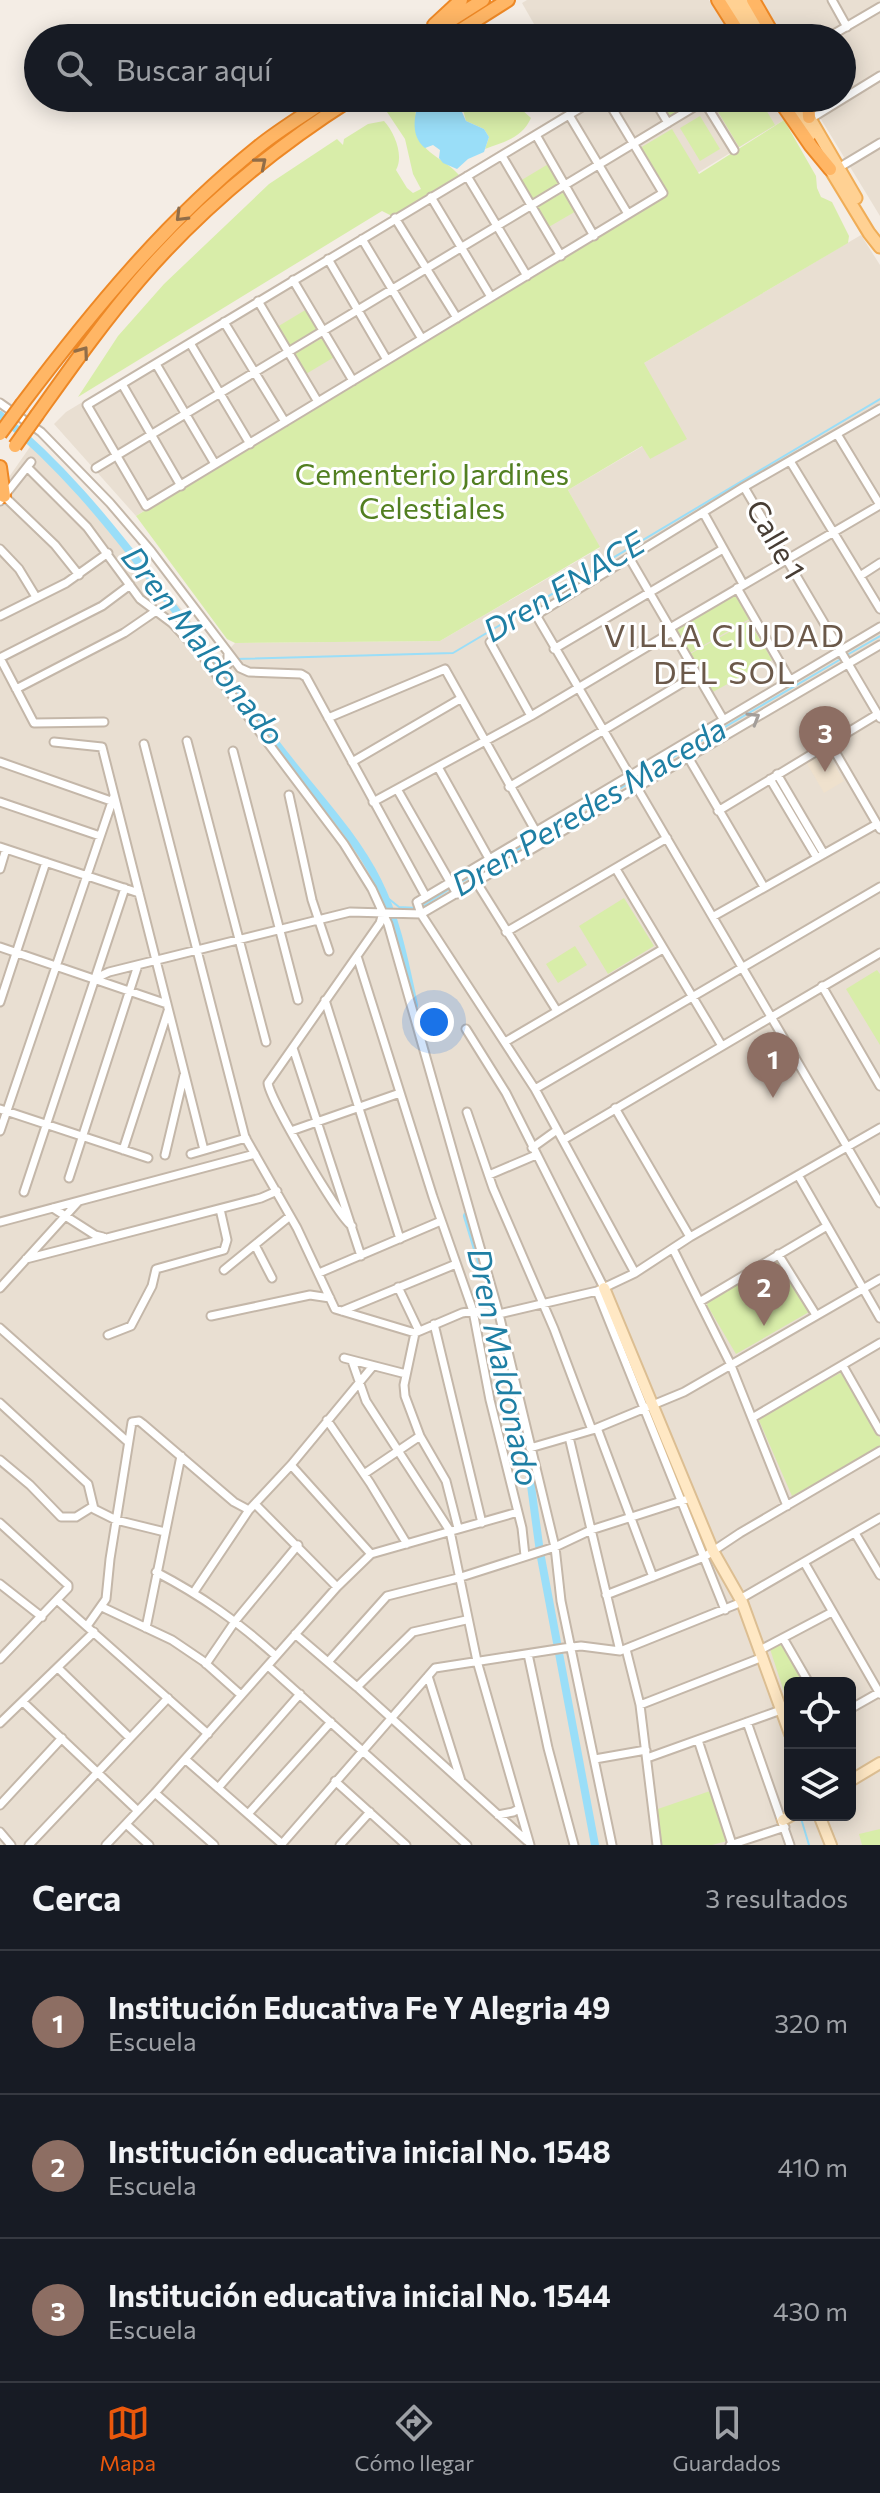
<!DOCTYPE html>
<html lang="es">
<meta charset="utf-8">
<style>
:root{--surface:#171b24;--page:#242831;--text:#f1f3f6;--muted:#9ea1a6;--line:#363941;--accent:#ea580c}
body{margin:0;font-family:Commissioner,sans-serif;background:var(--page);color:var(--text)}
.controls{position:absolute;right:24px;bottom:24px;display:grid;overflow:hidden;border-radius:12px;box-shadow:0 4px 20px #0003}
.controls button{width:72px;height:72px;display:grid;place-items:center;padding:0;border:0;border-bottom:2px solid var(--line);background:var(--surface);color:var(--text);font:40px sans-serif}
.you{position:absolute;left:434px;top:1022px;width:28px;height:28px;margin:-20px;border:6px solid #fff;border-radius:50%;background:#1a73e8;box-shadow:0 0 0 12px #1a73e833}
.badge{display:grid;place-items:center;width:52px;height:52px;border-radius:50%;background:var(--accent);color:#fff;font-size:26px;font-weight:700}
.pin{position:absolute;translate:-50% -66px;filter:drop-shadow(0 2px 4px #0008)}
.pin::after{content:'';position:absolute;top:42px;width:28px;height:24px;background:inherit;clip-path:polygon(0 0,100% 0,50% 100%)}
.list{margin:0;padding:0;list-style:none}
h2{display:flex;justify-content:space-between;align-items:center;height:104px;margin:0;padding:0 32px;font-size:34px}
h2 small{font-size:26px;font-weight:400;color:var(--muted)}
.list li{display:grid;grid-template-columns:52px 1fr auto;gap:24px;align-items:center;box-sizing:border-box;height:144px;padding:0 32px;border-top:2px solid var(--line)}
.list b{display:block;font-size:30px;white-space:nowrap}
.list p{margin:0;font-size:26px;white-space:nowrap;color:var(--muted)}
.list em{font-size:26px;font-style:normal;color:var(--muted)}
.icon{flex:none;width:44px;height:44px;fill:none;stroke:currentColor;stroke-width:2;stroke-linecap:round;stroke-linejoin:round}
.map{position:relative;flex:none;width:880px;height:1845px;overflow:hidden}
.search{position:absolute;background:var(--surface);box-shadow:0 4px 20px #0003;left:24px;right:24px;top:24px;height:88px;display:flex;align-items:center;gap:20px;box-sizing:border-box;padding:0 28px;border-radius:44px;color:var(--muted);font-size:30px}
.sheet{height:536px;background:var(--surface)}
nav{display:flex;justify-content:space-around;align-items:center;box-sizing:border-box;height:112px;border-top:2px solid var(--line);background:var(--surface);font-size:22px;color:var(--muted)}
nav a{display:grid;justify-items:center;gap:4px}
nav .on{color:var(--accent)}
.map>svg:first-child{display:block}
.residential{fill:#e9dfd2;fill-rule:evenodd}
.education{fill:#efe1cd}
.green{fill:#d8eda9}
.water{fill:#9adef8}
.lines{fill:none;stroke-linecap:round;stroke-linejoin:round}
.stream{stroke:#9adef8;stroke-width:2}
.canal{stroke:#9adef8;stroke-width:8}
.street-casing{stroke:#c4b7a9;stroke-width:11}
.secondary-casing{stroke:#dcbe92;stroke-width:14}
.primary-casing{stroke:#f0ad57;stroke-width:15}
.highway-casing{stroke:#ed8826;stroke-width:16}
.street{stroke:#fff;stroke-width:7}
.secondary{stroke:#ffe8c4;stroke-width:10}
.primary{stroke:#ffd193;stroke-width:11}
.highway{stroke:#ffb665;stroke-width:12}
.highway-bridge-casing{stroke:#ed8826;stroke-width:16;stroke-linecap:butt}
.highway-bridge{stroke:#ffb665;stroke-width:12}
.oneway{stroke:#916d48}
.oneway2{stroke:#a39e9a}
.labels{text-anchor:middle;stroke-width:6;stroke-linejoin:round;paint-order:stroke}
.park-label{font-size:30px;fill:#527f21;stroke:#fff}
.street-label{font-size:30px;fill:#473d34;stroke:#fff}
.water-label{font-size:32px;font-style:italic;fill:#1f7fa4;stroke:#fff}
.neighbourhood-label{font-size:32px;letter-spacing:2px;fill:#6b594a;stroke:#fff}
</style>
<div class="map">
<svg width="880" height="1845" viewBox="0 0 880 1845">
<rect width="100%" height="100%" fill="#f4ede5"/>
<path class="residential" d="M527,0H709L733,38H542L522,3Z
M749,0H880V216L808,98H842V38H771Z
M576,98H770L784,120L136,516L54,424L66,412L578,103Z
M861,235L880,265V1845H0V490L32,444L180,607L220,659L235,643L440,641L600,548L568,490L643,446L650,459L644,363ZM790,1683H850V1815H790Z"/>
<path class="education" d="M826,751L844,781L824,793L806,762Z"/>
<path class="green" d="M460,98H518L521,109L531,118C522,138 504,142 485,149L489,137L484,129L466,121Z
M657,98H697L699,100L668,119Z
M737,98H743L745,101L759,98L775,125L739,147L717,110Z
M398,102L417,106C414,114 417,116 417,124C415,152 444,157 459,175L392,216L382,211L78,397L118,336L164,284L269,184L337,139L343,145L344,139L368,124L384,121C395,133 404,156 396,170L407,188L413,193L421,189L413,174L405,139L385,109Z
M700,116L720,149L700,161L680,128Z
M784,120L816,176L817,188L821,197L832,202L849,236L848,243L644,363L687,439L650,459L642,446L568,490L600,547L440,641L235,643L227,639L136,516L667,194L640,148L672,129L699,174Z
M550,163L561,182L531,200L520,181Z
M566,191L578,210L547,228L536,208Z
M307,309L319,329L289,347L277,327Z
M324,337L336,356L306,374L294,354Z
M733,594L737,595L751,618L690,653L675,628Z
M749,621L772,660L711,693L690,654Z
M624,898L654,946L608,974L579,926Z
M575,946L587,965L558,983L546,964Z
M877,970L880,974V1045L846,989Z
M776,1261H779L809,1312L736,1354L707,1305L708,1301Z
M842,1372L880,1438V1448L792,1496L758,1418Z
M781,1643L805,1683H790V1710L770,1649Z
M710,1791L727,1841L712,1845H661L655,1810Z
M880,1829V1845H862L859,1834Z"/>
<path class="water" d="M420,98H460L464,104L462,112L466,121L484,129L489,137L484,152L468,159L457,169L443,163L439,158L440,150L433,145L425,148C409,135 415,113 420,98Z"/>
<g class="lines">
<path class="stream" d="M847,655L880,636
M235,659L453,653L880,399
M213,660L225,659
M636,779L841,659
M495,863L631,782
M457,884L490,866
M384,895L399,907L417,908
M423,906L451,888
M800,1815L809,1845"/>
<path class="canal" d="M0,415C61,465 105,519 152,580C195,635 236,690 277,745C311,790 353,832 378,882C397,920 405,964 414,1005
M467,1216L484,1272
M512,1381L527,1456L540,1552L595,1845"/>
<defs>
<path id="street" d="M832,0L847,27
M827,38L880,7
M597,98L87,405L146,506L663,193L606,98
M653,98L668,123
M702,98L734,150
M708,107L723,98
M569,115L628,214
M810,119L880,76
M536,135L594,236
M502,156L561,256
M840,167L880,143
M467,176L527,276
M431,197L491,297
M395,218L457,318
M362,239L422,339
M328,259L387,360
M293,280L353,381
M258,301L318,402
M224,322L285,422
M190,343L250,444
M156,364L215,464
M122,384L181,486
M0,403L41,432L110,503L151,551L240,668L249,672L301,674L306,677L425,895
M880,409L744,487L536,615L880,1203
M837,434L880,505
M790,461L880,609
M27,467L87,527L140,599L172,623L201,654L344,844L372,889L388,924L499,1314L555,1547L561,1601L612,1845
M96,468L704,101
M744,487L880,718
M4,496L55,545L79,575
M0,501L31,462
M703,512L743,584
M0,549L19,569L36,597
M630,559L723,719
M860,576L880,563
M737,588L790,680
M0,616L66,583L108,553
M670,628L880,505
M490,642L531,716
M554,649L723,549
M0,658L102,606L130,585
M0,658L34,723L104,722
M217,676L228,664V653
M16,689L124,633L156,611
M328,718L445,669L535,830
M187,741L266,1042
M54,742L102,747L204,1150
M830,743L880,829
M144,744L245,1137L297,1228L335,1309L415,1333L462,1313L473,1311L499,1314L597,1291L635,1273L690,1237L880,1128
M233,751L298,1000
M688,757L764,887
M0,762L111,801
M352,762L460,699
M438,767L496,871
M777,774L824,854
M770,779L817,858
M509,787L697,674
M397,789L457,894
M289,795L312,900L329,951
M0,802L100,836
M373,802L531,716L672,632
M718,811L878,714
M0,847L139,893
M0,869L6,849
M616,869L722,1046
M477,883L557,1011
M421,914L880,645
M714,916L877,824
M506,932L667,838
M0,947L167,1004
M357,956L433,1197L473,1311L490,1400L522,1528L525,1556
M96,978L109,972L350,912L421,914
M822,986L880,1086
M325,1000L400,1239
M0,1002L46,862
M466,1029L506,1093L604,1288
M505,1042L663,949
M293,1048L361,1256
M535,1089L880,887
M615,1108L690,1237
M0,1109L148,1158
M467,1112L493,1188L554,1329L592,1430
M0,1131L114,796
M291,1131L400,1093
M563,1140L880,953
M532,1148L557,1130
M123,1150L168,1011
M191,1154L246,1138
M165,1155L184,1075
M489,1175L536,1155
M798,1175L880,1318
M69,1178L138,965
M24,1192L125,888
M53,1208L95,1235L103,1237
M0,1222L255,1154
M352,1226C339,1218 270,1100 268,1083L380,923L383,913
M255,1245L272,1278
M673,1249L730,1363L787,1506
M778,1254L816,1315
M26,1259L261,1198L277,1191
M224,1270L290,1216
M319,1273L441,1221
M635,1273L535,1089L421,914L417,902L880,627
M398,1287L419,1331
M0,1288L78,1202
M597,1291L725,1610
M701,1301L827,1226
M342,1311L456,1264
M211,1316L310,1295L330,1298
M434,1324L482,1523
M0,1328L128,1442
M415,1333L404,1385L405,1396L420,1436L446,1481L458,1528
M108,1335L131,1326L152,1286L156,1269L224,1250L227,1240L220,1209
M344,1358L406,1374
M352,1361L366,1401L450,1531L477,1661L530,1845
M843,1366L880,1431
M0,1403L88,1484L94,1509L116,1520L165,1532
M752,1418L880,1343
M327,1420L370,1483L407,1544
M597,1428L653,1577
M569,1437L620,1651
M530,1448L592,1430L684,1392L880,1279
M0,1460L30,1485L61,1517H76L92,1507
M291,1465L371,1554
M364,1474L420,1436
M255,1504L337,1587
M0,1523L68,1585V1588L0,1659
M855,1533L880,1575
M804,1562L880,1694
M156,1572C202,1596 237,1621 276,1656
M0,1584L42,1617
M194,1592L249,1510L291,1465L373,1366
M606,1595L704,1557L740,1533L880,1451
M740,1599L880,1518
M58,1601L208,1734
M102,1607L172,1640L203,1661L241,1695
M87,1626L106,1599L110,1559L132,1422L139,1421L143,1424L234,1502L249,1510
M146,1628L181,1456
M295,1634L357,1687L527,1841
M783,1638L809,1683
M626,1649L640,1705L657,1845
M760,1650L832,1612
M528,1654L548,1748L574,1845
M328,1662L387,1596L458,1578L555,1547L591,1530L691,1498
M206,1664L236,1620L298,1545
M268,1666L467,1845
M58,1668L130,1738
M428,1676L461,1781
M357,1687L413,1632L466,1620
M23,1702L138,1811
M640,1705L763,1657
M850,1709L880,1692
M747,1722L790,1845
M0,1723L94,1632
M698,1740L732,1844
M647,1758L781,1710
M185,1759L282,1844
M595,1759L646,1750
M335,1781L406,1845
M218,1788L300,1694
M155,1793L214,1845
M0,1805L62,1738
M248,1814L331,1722
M498,1815L513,1812L519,1809
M126,1824L149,1845
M0,1832L11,1845
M29,1845L168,1698
M106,1845L155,1793L337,1587L371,1554L518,1512
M281,1845L435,1668L564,1648L581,1646L620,1651L742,1602
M340,1845L370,1812
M730,1845L785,1827"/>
<path id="secondary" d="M604,1288L713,1551L742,1602L790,1734
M850,1781L880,1763
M819,1815L831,1845
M783,1820L792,1815"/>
<path id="primary" d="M729,0L752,38
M741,0L764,38
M788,98L810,135
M798,98L856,198
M827,164L869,233L880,247"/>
<path id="highway" d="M718,0L742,38
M753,0L775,38
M434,25L461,0
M423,38L483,0
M448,38L508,0
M778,98L811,146L830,169
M808,98L809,117
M22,404C93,310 166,221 258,147C280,129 306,114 329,98
M37,415C70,369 103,322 140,279C201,208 274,148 353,98
M0,467L4,496"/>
</defs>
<use href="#street" class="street-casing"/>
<use href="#secondary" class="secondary-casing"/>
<use href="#primary" class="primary-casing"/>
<use href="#highway" class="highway-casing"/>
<use href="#street" class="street"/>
<use href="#secondary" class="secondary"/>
<use href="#primary" class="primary"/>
<use href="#highway" class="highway"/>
<defs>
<path id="highway-bridge" d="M0,434L22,404
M15,446L37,415"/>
</defs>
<use href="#highway-bridge" class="highway-bridge-casing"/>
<use href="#highway-bridge" class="highway-bridge"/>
</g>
<defs><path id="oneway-chevron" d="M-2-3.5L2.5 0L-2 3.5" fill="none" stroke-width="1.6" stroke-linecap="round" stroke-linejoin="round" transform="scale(2)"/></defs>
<g class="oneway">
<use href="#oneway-chevron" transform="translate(261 163) rotate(-40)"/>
<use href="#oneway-chevron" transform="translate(181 216) rotate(135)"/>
<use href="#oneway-chevron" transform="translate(83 352) rotate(-54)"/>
</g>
<use class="oneway2" href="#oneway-chevron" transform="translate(754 718) rotate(-31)"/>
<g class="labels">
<g class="park-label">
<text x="432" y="485">Cementerio Jardines<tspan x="432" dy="34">Celestiales</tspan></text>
</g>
<g class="street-label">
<text transform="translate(775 540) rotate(60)" y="10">Calle 1</text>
</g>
<g class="water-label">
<text transform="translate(564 587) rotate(-31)" y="11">Dren ENACE</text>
<text transform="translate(203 646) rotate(52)" y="11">Dren Maldonado</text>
<text transform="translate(589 807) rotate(-31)" y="11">Dren Peredes Maceda</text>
<text transform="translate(503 1367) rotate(78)" y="11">Dren Maldonado</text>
</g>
<g class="neighbourhood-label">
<text x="725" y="647">VILLA CIUDAD<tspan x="725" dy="37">DEL SOL</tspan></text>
</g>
</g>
</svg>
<div class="controls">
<button><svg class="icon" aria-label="locate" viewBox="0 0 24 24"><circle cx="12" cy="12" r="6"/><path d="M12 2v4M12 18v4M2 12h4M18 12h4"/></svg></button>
<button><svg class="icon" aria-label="layers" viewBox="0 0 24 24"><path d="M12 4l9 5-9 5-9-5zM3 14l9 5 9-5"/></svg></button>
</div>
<div class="you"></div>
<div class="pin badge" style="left:773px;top:1098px;background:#8d6e63">1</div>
<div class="pin badge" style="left:764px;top:1326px;background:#8d6e63">2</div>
<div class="pin badge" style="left:825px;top:772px;background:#8d6e63">3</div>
<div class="search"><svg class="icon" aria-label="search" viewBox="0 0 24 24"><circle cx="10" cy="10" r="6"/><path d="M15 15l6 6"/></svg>Buscar aquí</div>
</div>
<section class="sheet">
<h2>Cerca<small>3 resultados</small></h2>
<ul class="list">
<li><span class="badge" style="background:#8d6e63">1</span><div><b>Institución Educativa Fe Y Alegria 49</b><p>Escuela</p></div><em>320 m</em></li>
<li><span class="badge" style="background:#8d6e63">2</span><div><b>Institución educativa inicial No. 1548</b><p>Escuela</p></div><em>410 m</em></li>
<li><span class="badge" style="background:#8d6e63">3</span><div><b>Institución educativa inicial No. 1544</b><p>Escuela</p></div><em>430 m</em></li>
</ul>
</section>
<nav>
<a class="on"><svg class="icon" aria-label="map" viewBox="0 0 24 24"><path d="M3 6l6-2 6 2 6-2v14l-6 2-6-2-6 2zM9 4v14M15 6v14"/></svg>Mapa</a>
<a><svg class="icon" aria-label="directions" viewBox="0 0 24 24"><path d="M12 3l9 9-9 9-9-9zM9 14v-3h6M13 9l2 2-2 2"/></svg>Cómo llegar</a>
<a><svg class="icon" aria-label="saved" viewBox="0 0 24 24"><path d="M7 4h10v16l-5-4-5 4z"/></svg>Guardados</a>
</nav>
